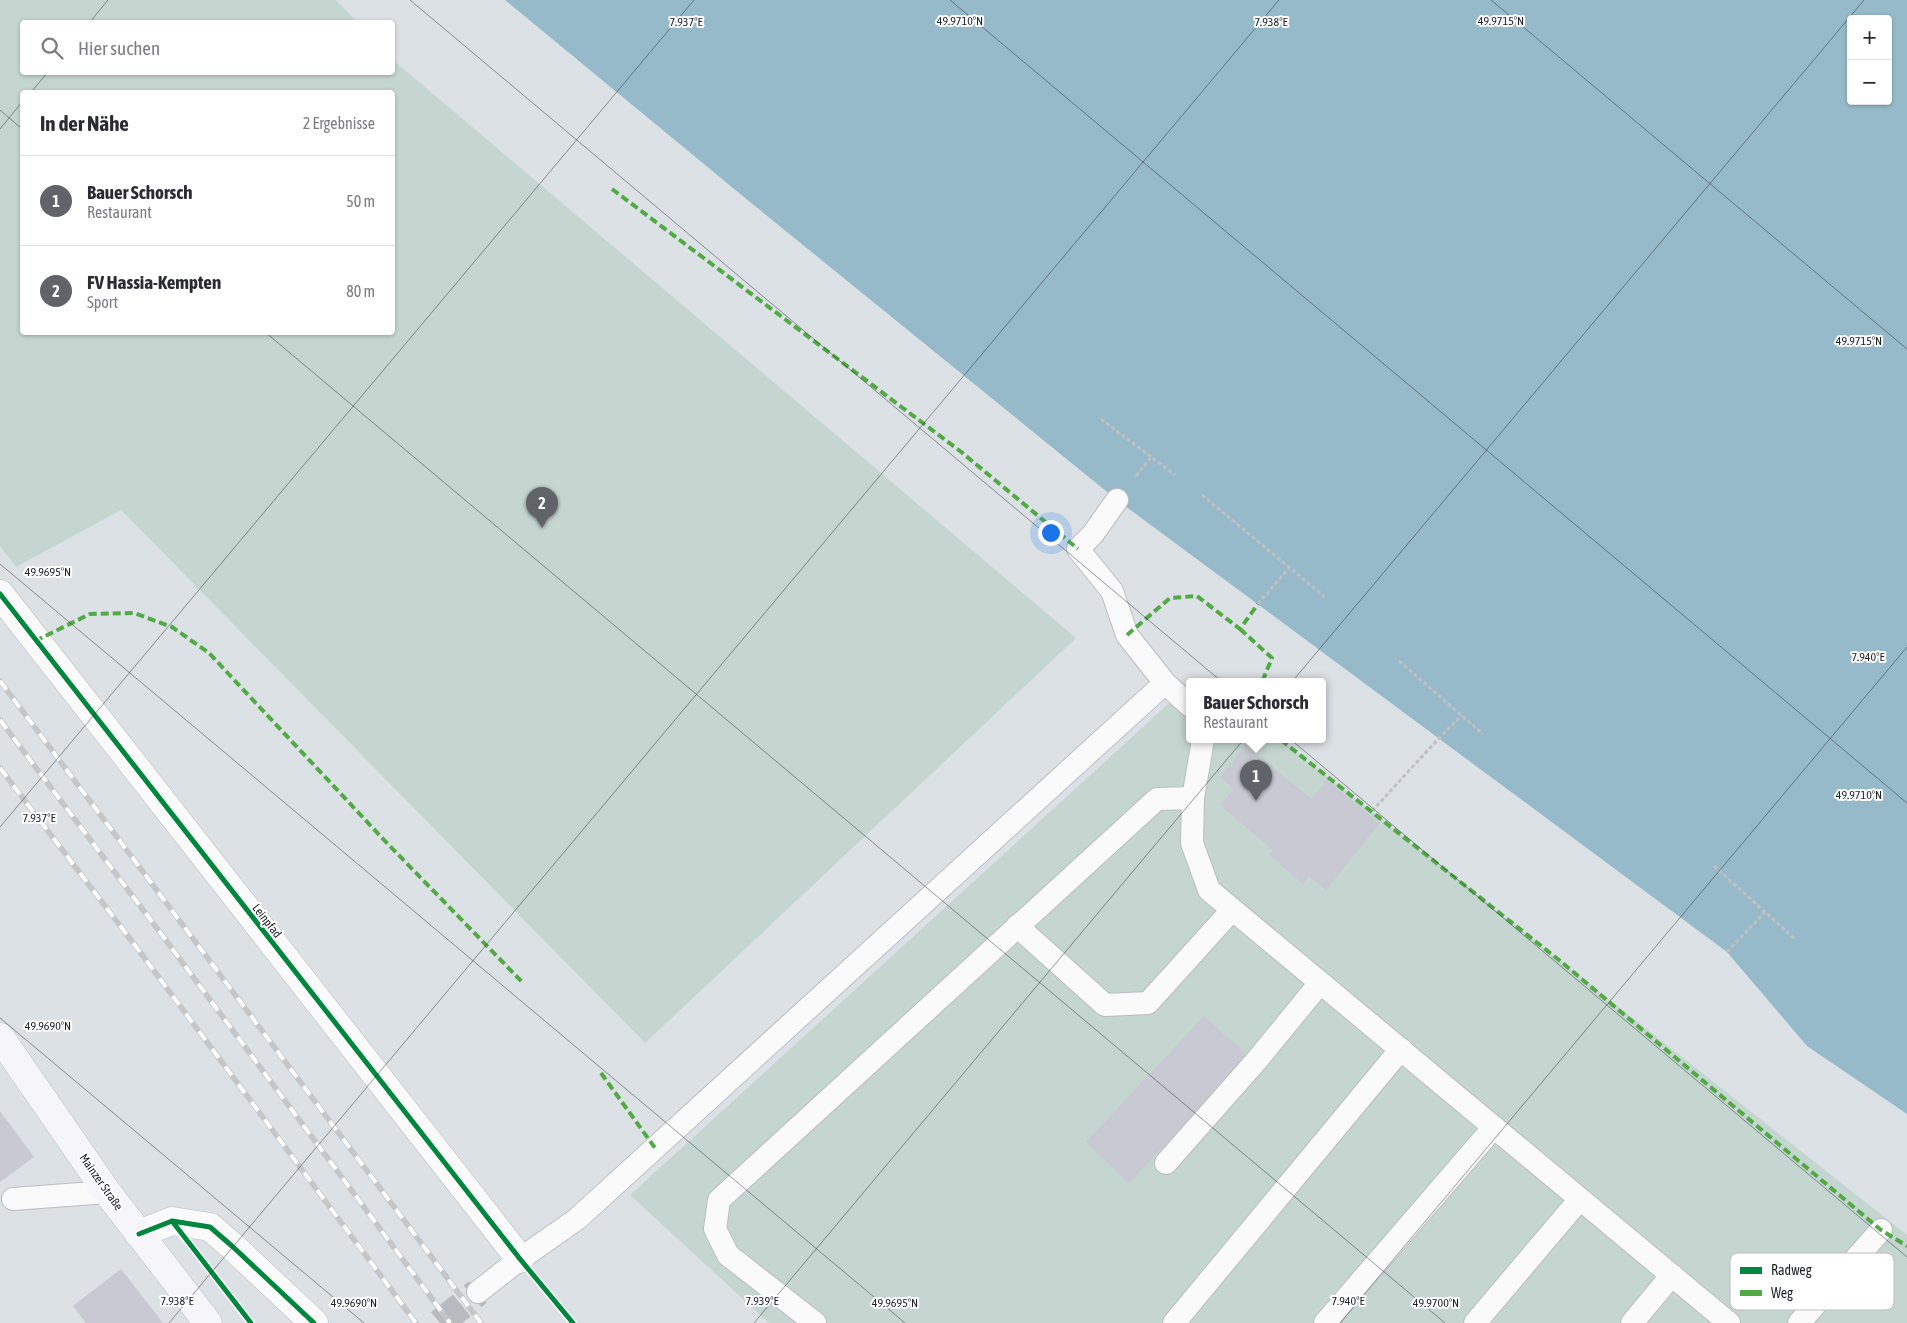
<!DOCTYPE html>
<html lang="de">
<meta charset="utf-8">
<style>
:root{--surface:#fff;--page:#f2f2f3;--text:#2b2b33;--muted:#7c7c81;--line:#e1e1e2;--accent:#606469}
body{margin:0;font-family:"Asap Condensed",sans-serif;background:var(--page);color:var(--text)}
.controls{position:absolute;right:15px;top:15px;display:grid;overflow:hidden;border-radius:5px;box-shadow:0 1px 4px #0004}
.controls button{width:45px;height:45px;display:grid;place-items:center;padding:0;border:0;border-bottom:1px solid var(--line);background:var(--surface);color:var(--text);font:25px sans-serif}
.you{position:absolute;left:1050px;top:532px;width:18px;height:18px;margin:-12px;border:4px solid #fff;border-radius:50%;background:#1a73e8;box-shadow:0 0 0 8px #1a73e833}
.badge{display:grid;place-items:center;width:32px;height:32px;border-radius:50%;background:var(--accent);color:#fff;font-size:16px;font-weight:700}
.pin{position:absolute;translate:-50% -41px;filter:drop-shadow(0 1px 2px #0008)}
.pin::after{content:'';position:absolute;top:26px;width:18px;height:15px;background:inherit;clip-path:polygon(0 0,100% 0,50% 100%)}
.popup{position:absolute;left:1186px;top:678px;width:140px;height:65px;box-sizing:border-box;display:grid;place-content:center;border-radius:5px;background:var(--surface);filter:drop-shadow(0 1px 4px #0005);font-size:16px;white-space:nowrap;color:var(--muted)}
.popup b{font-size:19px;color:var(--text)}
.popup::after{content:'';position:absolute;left:50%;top:100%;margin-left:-10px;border:10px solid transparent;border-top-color:var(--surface)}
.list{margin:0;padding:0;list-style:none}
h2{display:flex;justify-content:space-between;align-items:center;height:65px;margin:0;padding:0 20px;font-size:21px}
h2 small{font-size:16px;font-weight:400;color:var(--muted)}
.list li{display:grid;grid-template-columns:32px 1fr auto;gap:15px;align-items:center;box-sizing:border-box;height:90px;padding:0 20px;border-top:1px solid var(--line)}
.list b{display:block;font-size:19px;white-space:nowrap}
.list p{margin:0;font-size:16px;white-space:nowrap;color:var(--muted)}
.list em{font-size:16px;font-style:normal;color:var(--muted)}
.icon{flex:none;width:28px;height:28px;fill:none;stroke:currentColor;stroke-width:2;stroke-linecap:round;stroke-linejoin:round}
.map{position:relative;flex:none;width:1907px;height:1323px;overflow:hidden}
.search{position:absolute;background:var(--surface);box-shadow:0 1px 4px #0004;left:20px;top:20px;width:375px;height:55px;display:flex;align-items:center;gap:12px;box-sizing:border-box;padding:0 18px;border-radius:5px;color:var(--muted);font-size:19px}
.panel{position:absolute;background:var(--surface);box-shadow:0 1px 4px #0004;left:20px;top:90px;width:375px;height:245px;border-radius:5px}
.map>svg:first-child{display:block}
.green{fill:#c5d6d0;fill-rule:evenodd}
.water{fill:#97baca;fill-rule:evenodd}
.building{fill:#c8c9d2}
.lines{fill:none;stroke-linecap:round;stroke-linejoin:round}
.street-tunnel{stroke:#b6bbbf;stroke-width:28;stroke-dasharray:28 14;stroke-linecap:butt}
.lane-casing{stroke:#babdc1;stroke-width:24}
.street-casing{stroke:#babdc1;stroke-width:29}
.secondary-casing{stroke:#babdc1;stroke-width:29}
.path{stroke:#bfc0c2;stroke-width:3;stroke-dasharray:4 2.5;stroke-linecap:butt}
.lane{stroke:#fafafb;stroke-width:22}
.street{stroke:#fafafb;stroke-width:28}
.secondary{stroke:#f6f6fa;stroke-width:28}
.rail-casing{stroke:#c4c6c7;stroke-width:5.5}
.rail{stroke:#fff;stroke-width:4;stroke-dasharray:11;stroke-linecap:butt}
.quiet{stroke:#52aa44;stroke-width:4;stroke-dasharray:8 4;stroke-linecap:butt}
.cycleway-casing{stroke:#fff;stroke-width:8}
.cycleway{stroke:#00873e;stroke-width:5}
.ticks{fill:none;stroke:#1e2125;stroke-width:1;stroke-opacity:0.45}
.labels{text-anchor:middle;stroke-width:4;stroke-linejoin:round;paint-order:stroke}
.street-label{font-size:12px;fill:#1e2125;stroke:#fff}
.key{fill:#fff;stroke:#bcbcbe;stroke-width:1}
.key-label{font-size:14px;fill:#1e2125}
.ticks-label{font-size:12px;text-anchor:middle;fill:#1e2125;stroke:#fff;stroke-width:4;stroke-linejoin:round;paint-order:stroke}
</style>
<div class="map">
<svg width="1907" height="1323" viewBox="0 0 1907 1323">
<rect width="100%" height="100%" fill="#dce1e6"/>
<path class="green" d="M0,0H336L357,22H22V72H392L393,60L1076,638L645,1043L121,510L16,567L0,546ZM392,92V332H22V92Z
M1190,684V740H1281L1907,1235V1323H769L630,1195Z"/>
<path class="water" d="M505,0H1907V1114L1807,1046L1727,952L1117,500L750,202ZM1851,19H1888V101H1851Z"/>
<path class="building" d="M1246,745L1311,799L1327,780L1380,823L1326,890L1309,876L1303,884L1269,855L1273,850L1220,805L1234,789L1220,777Z
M1204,1016L1248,1056L1129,1183L1086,1142Z
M0,1111L34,1157L0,1182Z
M121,1269L163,1323H86L73,1306Z"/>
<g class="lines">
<path class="street-tunnel" d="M440,1323L478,1292"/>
<defs>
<path id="lane" d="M1117,500L1093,534L1078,549L1112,591L1127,635L1165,683L1190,706
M1203,740L1193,798L1192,843L1209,890L1729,1323
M1017,926L1105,1005L1148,1003L1232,910
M1166,1163L1257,1060L1320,983
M13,1199L107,1192
M478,1292L520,1259L577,1219L1165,683
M815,1323L728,1255L715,1229L719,1200L1157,799L1193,798
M1174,1323L1401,1049
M1325,1323L1494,1127
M1475,1323L1580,1199
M1632,1323L1672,1275
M1799,1323L1881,1230"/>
<path id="street" d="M0,594L520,1259
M139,1234L172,1221L210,1227L232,1246L314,1323"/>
<path id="secondary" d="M0,1037L107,1192L208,1323"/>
</defs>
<use href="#lane" class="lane-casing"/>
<use href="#street" class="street-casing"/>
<use href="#secondary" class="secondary-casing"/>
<path class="path" d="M1101,419L1175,475
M1136,476L1151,457
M1202,495L1325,597
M1258,604L1289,568
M1399,661L1483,734
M1372,811L1439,738L1462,715
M1714,866L1795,939
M1727,952L1765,912"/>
<use href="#lane" class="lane"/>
<use href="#street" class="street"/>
<use href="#secondary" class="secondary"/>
<defs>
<path id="rail" d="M0,681L481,1323
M0,720L162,935L450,1323
M0,768L137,948L416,1323"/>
</defs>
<use href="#rail" class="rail-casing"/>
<use href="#rail" class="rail"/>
<path class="quiet" d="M612,189L960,451L1078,549
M1240,629L1272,658L1262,682
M1127,635L1170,598L1197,596L1240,629L1258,604
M35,641L90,614L134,613L172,627L209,653L385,841L523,983
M1281,740L1559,960L1881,1230L1907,1246
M601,1073L655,1148"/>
<defs>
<path id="cycleway" d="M0,594L520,1259L573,1323
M172,1221L251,1323
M139,1234L172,1221L210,1227L232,1246L314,1323"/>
</defs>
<use href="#cycleway" class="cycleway-casing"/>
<use href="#cycleway" class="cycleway"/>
</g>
<path class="ticks" d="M410,0L1907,1257M950,0L1907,803M1491,0L1907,349M90,22L108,0M31,92L48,72M0,110L22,129M0,129L22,102M265,332L1445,1323M0,564L905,1323M0,827L694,0M0,1018L364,1323M169,1323L1279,0M754,1323L1864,0M1340,1323L1907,647"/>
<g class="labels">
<g class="street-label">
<text transform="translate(267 921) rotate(52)" y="4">Leinpfad</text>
<text transform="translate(101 1182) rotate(55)" y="4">Mainzer Straße</text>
</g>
</g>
<rect x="1730" y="1253" width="164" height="57" rx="8" class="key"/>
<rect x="1740" y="1267" width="22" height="7" fill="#00873e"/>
<rect x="1740" y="1290" width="22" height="6" fill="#52aa44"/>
<g class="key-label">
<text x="1771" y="1275">Radweg</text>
<text x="1771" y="1298">Weg</text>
</g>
<g class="ticks-label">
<text x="960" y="25">49.9710°N</text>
<text x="1501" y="25">49.9715°N</text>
<text x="686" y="26">7.937°E</text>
<text x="1271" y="26">7.938°E</text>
<text x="1859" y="345">49.9715°N</text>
<text x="48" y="576">49.9695°N</text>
<text x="1868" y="661">7.940°E</text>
<text x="1859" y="799">49.9710°N</text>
<text x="39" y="822">7.937°E</text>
<text x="48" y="1030">49.9690°N</text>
<text x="177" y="1305">7.938°E</text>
<text x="762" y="1305">7.939°E</text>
<text x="1348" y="1305">7.940°E</text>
<text x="354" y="1307">49.9690°N</text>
<text x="895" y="1307">49.9695°N</text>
<text x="1436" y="1307">49.9700°N</text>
</g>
</svg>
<div class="controls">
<button>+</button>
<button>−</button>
</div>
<div class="you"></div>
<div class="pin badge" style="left:1256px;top:801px">1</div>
<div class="popup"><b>Bauer Schorsch</b>Restaurant</div>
<div class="pin badge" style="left:542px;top:528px">2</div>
<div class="search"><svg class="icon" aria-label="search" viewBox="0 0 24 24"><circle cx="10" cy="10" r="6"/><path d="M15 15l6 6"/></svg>Hier suchen</div>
<section class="panel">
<h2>In der Nähe<small>2 Ergebnisse</small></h2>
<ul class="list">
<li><span class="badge">1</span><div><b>Bauer Schorsch</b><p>Restaurant</p></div><em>50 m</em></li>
<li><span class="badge">2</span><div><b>FV Hassia-Kempten</b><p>Sport</p></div><em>80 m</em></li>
</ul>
</section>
</div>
